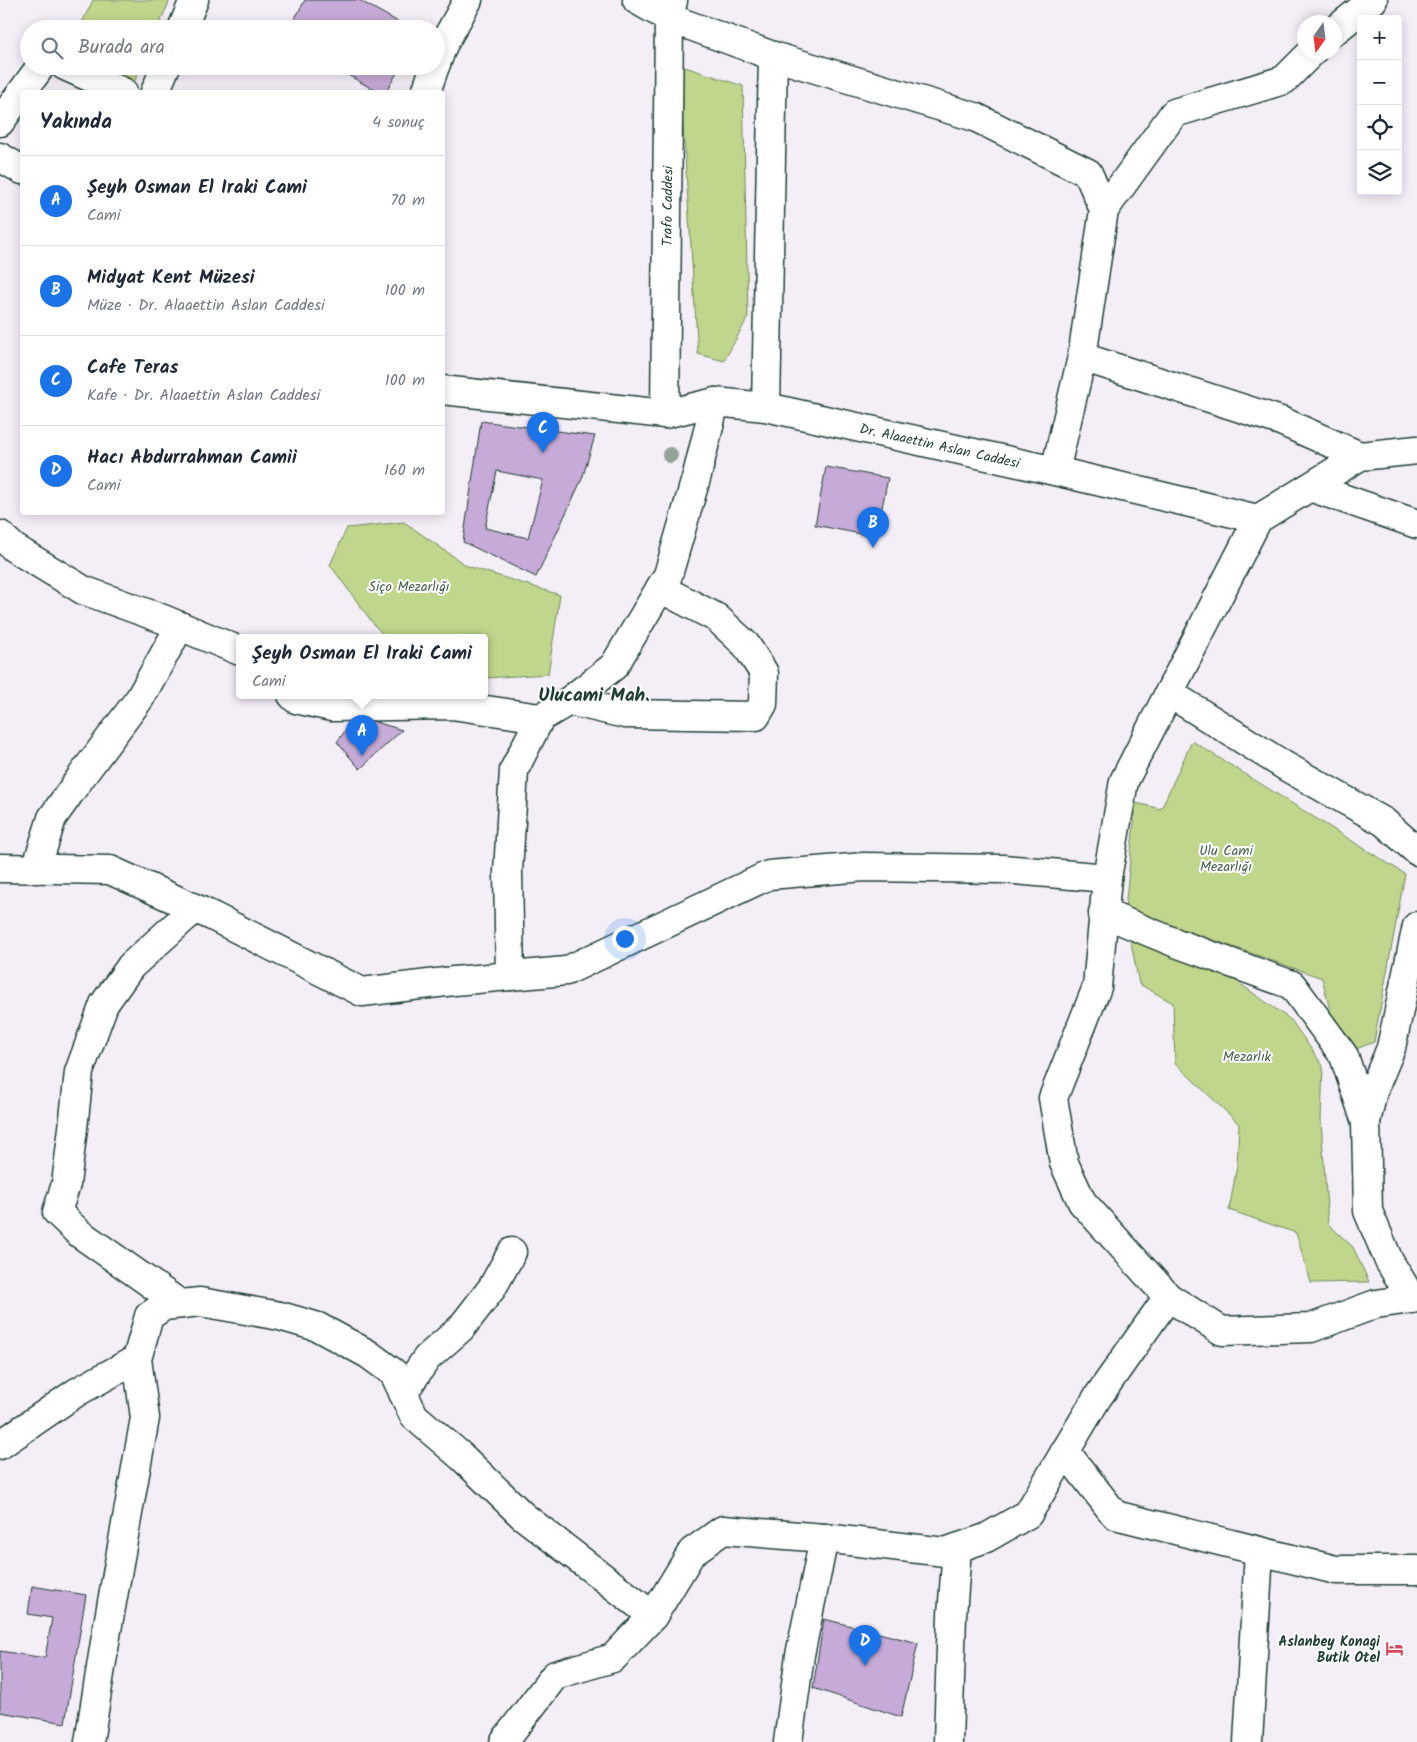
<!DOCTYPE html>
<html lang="tr">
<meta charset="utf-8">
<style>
:root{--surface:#fff;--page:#f2f2f3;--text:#1f2937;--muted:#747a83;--line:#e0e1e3;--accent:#1a73e8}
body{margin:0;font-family:Kalam,sans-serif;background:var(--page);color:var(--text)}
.controls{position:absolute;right:15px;top:15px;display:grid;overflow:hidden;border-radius:5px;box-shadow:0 2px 12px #0003}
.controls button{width:45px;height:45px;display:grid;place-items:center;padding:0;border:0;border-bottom:1px solid var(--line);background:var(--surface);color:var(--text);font:25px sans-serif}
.compass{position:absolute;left:1297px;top:15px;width:45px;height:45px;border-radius:50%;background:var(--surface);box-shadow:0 2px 12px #0003;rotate:194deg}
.you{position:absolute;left:624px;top:938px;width:18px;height:18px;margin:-12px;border:4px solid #fff;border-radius:50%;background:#1a73e8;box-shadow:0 0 0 8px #1a73e833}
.badge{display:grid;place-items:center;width:32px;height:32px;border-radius:50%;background:var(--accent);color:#fff;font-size:16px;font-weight:700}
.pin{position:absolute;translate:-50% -41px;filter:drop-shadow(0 1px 2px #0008)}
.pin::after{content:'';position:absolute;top:26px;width:18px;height:15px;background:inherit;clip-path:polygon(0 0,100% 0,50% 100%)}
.popup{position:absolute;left:236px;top:634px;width:252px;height:65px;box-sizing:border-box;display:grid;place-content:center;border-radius:5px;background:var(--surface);filter:drop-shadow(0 1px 4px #0005);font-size:16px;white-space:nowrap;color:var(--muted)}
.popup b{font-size:19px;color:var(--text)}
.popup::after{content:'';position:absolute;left:50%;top:100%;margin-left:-10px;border:10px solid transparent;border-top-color:var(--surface)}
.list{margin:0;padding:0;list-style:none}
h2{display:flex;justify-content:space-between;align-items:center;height:65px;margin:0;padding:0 20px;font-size:21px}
h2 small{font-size:16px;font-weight:400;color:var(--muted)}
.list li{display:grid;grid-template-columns:32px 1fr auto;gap:15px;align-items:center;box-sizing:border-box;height:90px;padding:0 20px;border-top:1px solid var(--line)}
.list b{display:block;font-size:19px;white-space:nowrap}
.list p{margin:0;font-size:16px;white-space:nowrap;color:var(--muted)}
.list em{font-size:16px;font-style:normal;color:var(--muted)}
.icon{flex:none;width:28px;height:28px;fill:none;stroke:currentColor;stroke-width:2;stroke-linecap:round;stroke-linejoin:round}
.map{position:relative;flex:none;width:1417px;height:1742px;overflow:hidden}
.search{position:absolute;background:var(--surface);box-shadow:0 2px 12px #0003;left:20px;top:20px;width:425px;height:55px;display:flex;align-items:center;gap:12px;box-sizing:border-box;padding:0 18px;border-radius:28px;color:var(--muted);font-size:19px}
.panel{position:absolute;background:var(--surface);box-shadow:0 2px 12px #0003;left:20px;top:90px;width:425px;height:425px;border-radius:5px}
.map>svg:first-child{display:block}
.green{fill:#c0d68c;stroke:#708a60}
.building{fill:#c6aad7;stroke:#1f3d34;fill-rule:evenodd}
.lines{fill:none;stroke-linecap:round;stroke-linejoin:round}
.minor-casing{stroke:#1f3d34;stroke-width:31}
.minor{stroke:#fff;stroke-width:28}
.tree{fill:#95a298}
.labels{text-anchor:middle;stroke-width:4;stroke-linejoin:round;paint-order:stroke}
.street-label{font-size:14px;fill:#1f3d34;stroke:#fff}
.park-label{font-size:14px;fill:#47634a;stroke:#fff}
.poi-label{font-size:14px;font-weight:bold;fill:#1f3d34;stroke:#fff;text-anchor:end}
.district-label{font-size:19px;font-weight:bold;fill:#1f3d34;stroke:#fff}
</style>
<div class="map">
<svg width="1417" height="1742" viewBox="0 0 1417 1742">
<rect width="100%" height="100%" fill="#f4eef7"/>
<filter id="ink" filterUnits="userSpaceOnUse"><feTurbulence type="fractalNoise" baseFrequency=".02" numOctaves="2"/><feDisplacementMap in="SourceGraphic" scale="10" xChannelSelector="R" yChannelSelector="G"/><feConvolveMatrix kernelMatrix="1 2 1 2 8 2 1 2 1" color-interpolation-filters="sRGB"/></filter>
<g filter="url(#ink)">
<path class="green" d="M93,0H170L157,29H79Z
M679,65L743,86L748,317L724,361L698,354Z
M91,66H141L134,83Z
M404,522L467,566L560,595L548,674L485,678L484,637H386L375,626L330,565L347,528Z
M1192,741L1405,874L1374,1042L1356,1049L1335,1030L1322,978L1125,909L1136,803L1161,809Z
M1129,932L1222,971L1291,1020L1323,1066L1321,1120L1328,1224L1353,1247L1369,1282L1311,1283L1296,1233L1229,1210L1237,1166L1239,1124L1175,1063L1173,1003L1139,984Z"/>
<path class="building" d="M305,0H359L411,29H289Z
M332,66H401L386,92H378Z
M481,421L595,436L582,479L536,577L463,542ZM497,471L543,480L528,538L485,528Z
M826,467L888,478L876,537L815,525Z
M356,716L402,730L360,769L337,742Z
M32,1586L86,1595L65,1723L0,1712V1651L45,1658L52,1618L28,1614Z
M824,1619L918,1643L901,1717L813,1688Z"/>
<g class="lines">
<defs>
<g id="minor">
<path d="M637,0L669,18L773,56L975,117L1088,173L1104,210L1082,357L1055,471"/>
<path d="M182,29L194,0"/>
<path d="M1334,31L1373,0"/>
<path d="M436,64L443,45L468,0"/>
<path d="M65,66L123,92"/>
<path d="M155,92L166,66"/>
<path d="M426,92L435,66"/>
<path d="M0,122L41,66"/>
<path d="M0,157L22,170"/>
<path d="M1104,210L1174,113L1284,80L1312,52"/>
<path d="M1082,357L1281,421L1360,456"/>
<path id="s1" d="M442,390L665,414L715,402L766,407L1055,471L1258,519L1360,456L1417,450"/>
<path d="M766,407L773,56"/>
<path id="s2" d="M665,414L669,18L673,1"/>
<path d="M1310,487L1417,524"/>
<path d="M1258,519L1124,781L1107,878L1097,987L1053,1098L1064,1163L1082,1202L1168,1297L1222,1331L1311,1328L1376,1304L1417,1298"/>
<path d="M0,535L14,548L83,590L163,619L240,651"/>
<path d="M1169,693L1285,766L1384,822L1417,851"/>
<path d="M292,695L296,699L332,707L452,705L540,718"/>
<path d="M569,701L625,714L756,716L763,704L764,673L746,645L717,618L660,588"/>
<path d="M0,868L110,870L212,916L362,992L454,981L566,971L769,875L864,867L1003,869L1107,878"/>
<path d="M36,869L52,818L81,777L140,698L180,626"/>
<path d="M1103,913L1176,943L1292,985L1344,1056L1366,1122L1368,1211L1389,1261L1412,1299"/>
<path d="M510,976L508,872L514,770L540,718L569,701L614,666L668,575L697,475L715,402"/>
<path d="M1366,1122L1373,1091L1391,1048L1417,926"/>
<path d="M180,1304L79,1233L57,1212L66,1184L73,1128L79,1072L104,1004L131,966L194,909"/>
<path d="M403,1393L427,1358L461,1328L492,1288L512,1252"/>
<path d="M0,1445L77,1392L137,1359"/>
<path d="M1065,1451L1115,1515L1336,1570H1417"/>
<path d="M89,1742L107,1630L145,1418L137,1359L149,1316L164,1306L200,1302L280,1316L318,1327L368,1354L394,1373L414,1416L462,1457L523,1516L653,1616"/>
<path d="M504,1742L555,1675L613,1658L653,1616L692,1552L723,1530L824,1538L945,1552L986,1538L1028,1514L1097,1398L1168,1297"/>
<path d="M788,1742L800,1655L824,1538"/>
<path d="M948,1742L952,1615L957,1548"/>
<path d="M1248,1742L1259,1551"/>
</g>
</defs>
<use href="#minor" class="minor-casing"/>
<use href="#minor" class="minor"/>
</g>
<circle class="tree" cx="670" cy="455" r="8"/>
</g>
<defs>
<symbol id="hotel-bare" viewBox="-9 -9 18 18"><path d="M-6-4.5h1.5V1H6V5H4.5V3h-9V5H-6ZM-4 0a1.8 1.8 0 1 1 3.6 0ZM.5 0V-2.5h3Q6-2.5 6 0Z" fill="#d1495b" stroke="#fff" stroke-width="2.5" paint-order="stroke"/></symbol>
</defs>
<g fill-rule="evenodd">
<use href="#hotel-bare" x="1382" y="1636" width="25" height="25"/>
</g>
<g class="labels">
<g class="street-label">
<text dy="5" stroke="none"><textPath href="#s2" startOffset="208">Trafo Caddesi</textPath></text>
<text dy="5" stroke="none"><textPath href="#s1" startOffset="505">Dr. Alaaettin Aslan Caddesi</textPath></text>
</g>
<g class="park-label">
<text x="409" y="591">Siço Mezarlığı</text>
<text x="1226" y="855">Ulu Cami<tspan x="1226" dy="16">Mezarlığı</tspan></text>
<text x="1247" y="1061">Mezarlık</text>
</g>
<g class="poi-label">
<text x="1380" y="1646">Aslanbey Konagi<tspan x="1380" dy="16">Butik Otel</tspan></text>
</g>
<g class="district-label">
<text x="594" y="701">Ulucami Mah.</text>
</g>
</g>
</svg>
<div class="controls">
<button>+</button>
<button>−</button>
<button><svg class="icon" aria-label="locate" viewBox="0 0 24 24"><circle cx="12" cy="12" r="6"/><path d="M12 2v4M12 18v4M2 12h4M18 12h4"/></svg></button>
<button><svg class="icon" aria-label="layers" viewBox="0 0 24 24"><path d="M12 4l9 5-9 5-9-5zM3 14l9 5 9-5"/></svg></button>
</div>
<svg class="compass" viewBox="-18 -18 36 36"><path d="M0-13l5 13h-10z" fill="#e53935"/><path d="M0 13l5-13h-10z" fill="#747a83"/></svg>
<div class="you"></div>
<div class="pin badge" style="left:362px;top:756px">A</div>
<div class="popup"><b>Şeyh Osman El Iraki Cami</b>Cami</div>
<div class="pin badge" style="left:873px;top:548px">B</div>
<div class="pin badge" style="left:543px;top:453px">C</div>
<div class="pin badge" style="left:865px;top:1666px">D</div>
<div class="search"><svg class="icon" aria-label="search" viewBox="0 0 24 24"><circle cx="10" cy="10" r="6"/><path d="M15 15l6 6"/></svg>Burada ara</div>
<section class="panel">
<h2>Yakında<small>4 sonuç</small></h2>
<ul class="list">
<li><span class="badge">A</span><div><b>Şeyh Osman El Iraki Cami</b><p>Cami</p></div><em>70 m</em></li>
<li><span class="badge">B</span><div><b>Midyat Kent Müzesi</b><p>Müze · Dr. Alaaettin Aslan Caddesi</p></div><em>100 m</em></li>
<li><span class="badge">C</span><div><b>Cafe Teras</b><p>Kafe · Dr. Alaaettin Aslan Caddesi</p></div><em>100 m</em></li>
<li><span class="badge">D</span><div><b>Hacı Abdurrahman Camii</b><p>Cami</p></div><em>160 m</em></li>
</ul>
</section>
</div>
